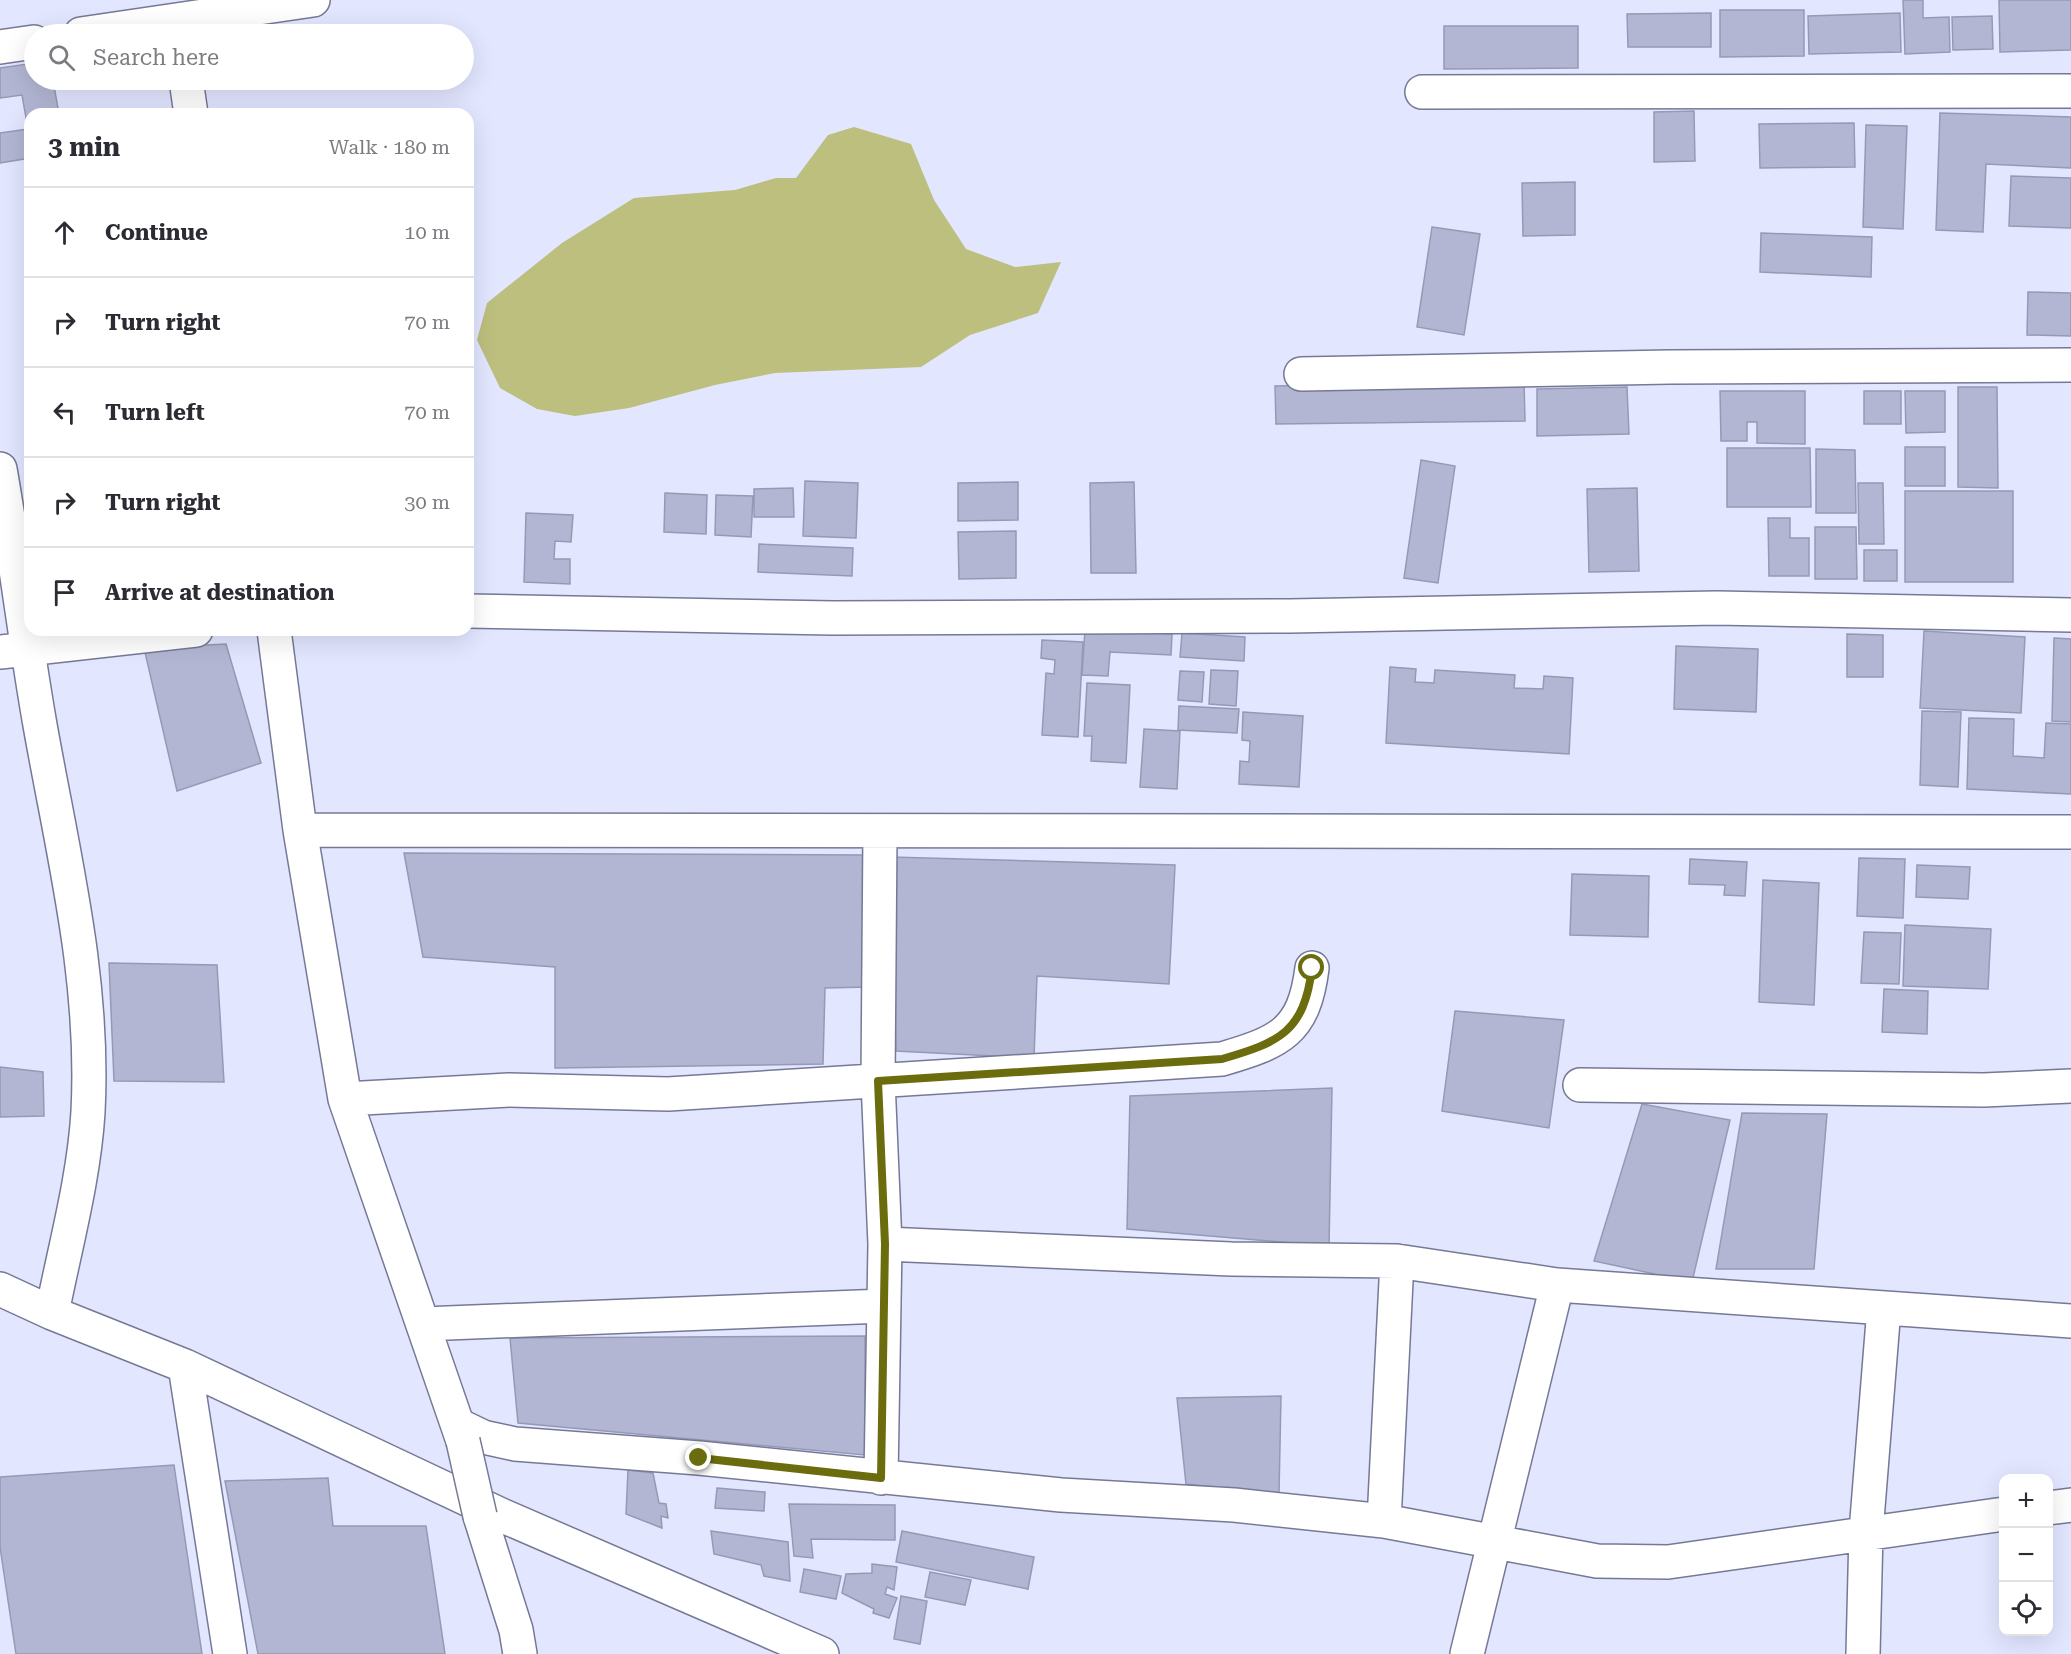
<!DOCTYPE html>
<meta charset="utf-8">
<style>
:root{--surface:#fff;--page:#f7f7f7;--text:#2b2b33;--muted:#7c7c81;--line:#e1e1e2}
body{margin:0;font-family:"Roboto Serif",serif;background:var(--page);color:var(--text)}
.controls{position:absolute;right:18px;bottom:18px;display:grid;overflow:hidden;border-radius:12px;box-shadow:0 6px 24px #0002}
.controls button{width:54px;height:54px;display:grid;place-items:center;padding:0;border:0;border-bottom:2px solid var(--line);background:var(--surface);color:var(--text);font:30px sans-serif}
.stop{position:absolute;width:18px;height:18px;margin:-14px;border:4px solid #6b6c0e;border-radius:50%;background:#fff}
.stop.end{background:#6b6c0e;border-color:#fff;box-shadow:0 2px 6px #0008}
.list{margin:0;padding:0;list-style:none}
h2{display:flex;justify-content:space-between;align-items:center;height:78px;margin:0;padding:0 24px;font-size:26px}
h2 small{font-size:20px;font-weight:400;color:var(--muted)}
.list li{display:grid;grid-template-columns:39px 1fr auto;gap:18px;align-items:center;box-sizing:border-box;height:90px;padding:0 24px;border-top:2px solid var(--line)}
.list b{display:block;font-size:22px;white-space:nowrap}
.list em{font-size:20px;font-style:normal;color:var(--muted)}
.icon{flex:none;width:33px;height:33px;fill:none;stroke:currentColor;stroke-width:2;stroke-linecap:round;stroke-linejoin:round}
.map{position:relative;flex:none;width:2071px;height:1654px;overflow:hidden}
.search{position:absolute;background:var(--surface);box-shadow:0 6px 24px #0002;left:24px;top:24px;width:450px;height:66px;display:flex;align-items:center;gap:15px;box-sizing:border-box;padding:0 21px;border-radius:33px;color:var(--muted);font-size:22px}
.panel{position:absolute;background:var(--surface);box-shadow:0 6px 24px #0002;left:24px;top:108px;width:450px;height:528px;border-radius:18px}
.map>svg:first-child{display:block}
.water{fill:#bcbf7d}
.building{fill:#b2b6d3;stroke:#9699b6;stroke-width:1.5}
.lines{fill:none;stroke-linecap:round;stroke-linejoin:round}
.street-casing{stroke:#767995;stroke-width:36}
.street{stroke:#fff;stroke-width:33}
.street-bridge-casing{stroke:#767995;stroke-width:36;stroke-linecap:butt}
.street-bridge{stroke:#fff;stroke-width:33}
.route{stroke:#6b6c0e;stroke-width:8}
</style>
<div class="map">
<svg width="2071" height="1654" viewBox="0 0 2071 1654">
<rect width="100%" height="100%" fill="#e2e6ff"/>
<path class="water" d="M854,127L911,144L934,200L966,249L1015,267L1061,262L1038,313L970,335L921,367L775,373L715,385L629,408L575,416L537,409L500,388L477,340L487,303L562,243L634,198L735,190L776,178H796L828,135Z"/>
<path class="building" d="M1903,0H1923V18L1949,17L1950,52L1905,54Z
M1999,0H2071V50L2000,52Z
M1720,10H1804V56L1720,57Z
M1711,13V47H1628L1627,14Z
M1900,13L1901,52L1809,54L1808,16Z
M1992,16L1993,49L1953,50L1952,17Z
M1444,26H1578V68L1444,69Z
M34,63V80H53L59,114H30V158L0,163V133L28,129L22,95L0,98V68Z
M1694,111L1695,161L1654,162V112Z
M1940,113L2071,117V168L1986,164L1983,232L1936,230Z
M1854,123L1855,167L1760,168L1759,124Z
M1866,125L1907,126L1903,229L1863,227Z
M2011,176L2071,178V228L2009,226Z
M1575,182V235L1523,236L1522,183Z
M1432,227L1480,234L1464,335L1417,327Z
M1761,233L1872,237L1871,277L1760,272Z
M2028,292L2071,293V336L2027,335Z
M1524,381L1525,421L1276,424L1275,386Z
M1627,387L1629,434L1537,436V389Z
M1958,387H1997L1998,488L1958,487Z
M1720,391H1805V444L1757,443V422H1747V441H1721Z
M1864,391H1901V424H1864Z
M1905,391H1945V432L1906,433Z
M1905,447H1945V486H1905Z
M1727,448H1810L1811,507H1727Z
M1816,449L1855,450L1856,513H1816Z
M1421,460L1455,466L1438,583L1404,578Z
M805,481L858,483L856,538L803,536Z
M1018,482V520L958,521V483Z
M1134,482L1136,573H1091L1090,483Z
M1858,483H1883L1884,544H1859Z
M793,488L794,517H754V489Z
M1637,488L1639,571L1589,572L1587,489Z
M1905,491H2013V582H1905Z
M665,493L707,495L706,534L664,532Z
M716,495L753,496L751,537L715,535Z
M526,513L573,515L571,542L555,541L554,559H570V584L524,582Z
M1768,518H1790V538H1809V576H1769Z
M1815,527H1856L1857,579H1815Z
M1016,531V578L959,579L958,532Z
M759,544L853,548L852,576L758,572Z
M1864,550H1897V581H1864Z
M1085,629L1172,634L1171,655L1110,652L1108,676L1082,675Z
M1924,631L2025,637L2021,713L1920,708Z
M1182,633L1245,637L1244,661L1180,657Z
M1847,634L1883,635V677H1847Z
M2054,638L2071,639V722L2052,721Z
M1042,640L1083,642L1078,737L1042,735L1046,673L1054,674L1055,660L1041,658Z
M226,644L261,763L177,791L144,648Z
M1676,646L1758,649L1756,712L1674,709Z
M1390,667L1416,669L1415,682L1434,683L1435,670L1515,675L1514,688L1543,689L1544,676L1573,678L1569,754L1386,743Z
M1211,670L1238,671L1236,706L1209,704Z
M1180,671L1204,672L1202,702L1178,700Z
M1087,683L1130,685L1126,763L1091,761L1092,736H1084Z
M1179,706L1239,709L1237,733L1178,730Z
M1922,711L1961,712L1958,787L1920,785Z
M1243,712L1303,716L1299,787L1239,784L1240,761L1249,762L1250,741L1242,740Z
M1969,718L2014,719L2013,756L2044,758L2046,723L2071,724V794L1967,789Z
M1144,729L1180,731L1177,789L1140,787Z
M404,853L866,855L869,987L825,988L823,1064L555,1068V967L423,957Z
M890,857L1175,865L1169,984L1037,976L1034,1058L896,1051Z
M1859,858L1905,859L1903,918L1857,916Z
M1690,859L1747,862L1745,896L1724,895L1725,885L1689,884Z
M1917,865L1970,867L1968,899L1916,897Z
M1572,874L1649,876L1648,937L1570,935Z
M1763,880L1819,883L1814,1005L1759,1002Z
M1905,925L1991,929L1988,989L1903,986Z
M1864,932L1901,933L1899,984L1861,983Z
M109,963L217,965L224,1082L114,1081Z
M1884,989L1928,991L1927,1034L1882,1032Z
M1455,1011L1564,1020L1549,1128L1442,1111Z
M0,1067L43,1072L44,1116L0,1117Z
M1332,1088L1329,1246L1127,1229L1130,1096Z
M1642,1104L1730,1120L1692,1282L1594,1261Z
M1742,1113L1827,1114L1814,1269H1716Z
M865,1336V1455L518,1423L510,1338Z
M1281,1396L1279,1494L1186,1484L1177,1398Z
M174,1465L202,1654H16L0,1547V1477Z
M628,1470L653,1473L659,1503L666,1504L668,1518L661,1516L662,1528L626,1514Z
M328,1478L333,1526H426L445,1654H258L225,1481Z
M717,1488L765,1492L764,1511L715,1508Z
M789,1504L895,1505V1540L811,1539L813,1558L794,1556Z
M711,1531L788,1542L790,1581L764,1576L761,1565L714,1554Z
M902,1531L1034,1557L1028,1589L896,1562Z
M872,1564L897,1567L894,1590L887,1587L885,1594L897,1598L889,1618L873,1613L874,1609L842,1593L846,1574L872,1573Z
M804,1569L841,1576L836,1599L800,1592Z
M930,1572L971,1580L965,1605L925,1597Z
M901,1596L927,1601L920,1644L894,1639Z"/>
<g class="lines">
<defs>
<path id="street" d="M81,34L313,0
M0,47L34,42
M186,80L191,114
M1422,92L2071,91
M1301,374L1670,367L2071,365
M0,469C15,554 25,640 40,725C63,855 95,978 88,1112C84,1179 65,1247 52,1313
M468,611L833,618L1290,616L1717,608L2071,615
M274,630L300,830L345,1099L463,1441
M0,652L196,630
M300,830L2071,832
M880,832L878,1081L885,1244L881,1478
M1580,1085L1984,1090L2071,1086
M345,1099L509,1090L668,1094L1222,1059C1280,1042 1304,1032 1312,968
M885,1244L1231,1259L1397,1261L1557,1285L2071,1321
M0,1289L52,1313L185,1366L501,1515L822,1654
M423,1324L884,1306
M185,1366L230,1654
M458,1425L483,1437L515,1444L699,1458L1061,1495L1234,1505L1384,1521L1597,1561L1668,1562L2004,1514
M2048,1508L2071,1505
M480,1516L516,1630L520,1654
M1384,1521L1397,1261
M1467,1654L1557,1285
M1863,1654L1866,1532L1884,1308"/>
</defs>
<use href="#street" class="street-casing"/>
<use href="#street" class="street"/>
<defs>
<path id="street-bridge" d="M463,1441L480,1516"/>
</defs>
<use href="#street-bridge" class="street-bridge-casing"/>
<use href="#street-bridge" class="street-bridge"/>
</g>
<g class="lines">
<path class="route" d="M699,1458L881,1478L885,1244L878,1081L1222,1059C1280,1042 1304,1032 1312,968"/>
</g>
</svg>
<div class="controls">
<button>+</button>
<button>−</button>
<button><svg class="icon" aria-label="locate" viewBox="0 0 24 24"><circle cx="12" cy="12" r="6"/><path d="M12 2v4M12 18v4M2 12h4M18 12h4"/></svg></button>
</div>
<div class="stop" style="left:1312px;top:968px"></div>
<div class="stop end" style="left:699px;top:1458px"></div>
<div class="search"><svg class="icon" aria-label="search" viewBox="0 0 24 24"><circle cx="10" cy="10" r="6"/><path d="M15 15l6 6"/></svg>Search here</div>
<section class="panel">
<h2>3 min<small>Walk · 180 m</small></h2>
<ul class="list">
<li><svg class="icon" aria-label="ahead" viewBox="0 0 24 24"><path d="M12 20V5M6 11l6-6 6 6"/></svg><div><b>Continue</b></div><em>10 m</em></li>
<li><svg class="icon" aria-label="right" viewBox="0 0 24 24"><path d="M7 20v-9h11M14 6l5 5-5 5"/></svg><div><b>Turn right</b></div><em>70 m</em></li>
<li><svg class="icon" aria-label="left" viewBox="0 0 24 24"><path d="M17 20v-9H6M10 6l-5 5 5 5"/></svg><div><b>Turn left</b></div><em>70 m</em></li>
<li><svg class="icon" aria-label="right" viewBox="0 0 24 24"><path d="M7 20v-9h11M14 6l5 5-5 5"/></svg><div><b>Turn right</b></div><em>30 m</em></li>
<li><svg class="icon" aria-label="arrive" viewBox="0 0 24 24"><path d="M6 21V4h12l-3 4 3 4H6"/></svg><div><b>Arrive at destination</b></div></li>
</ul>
</section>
</div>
